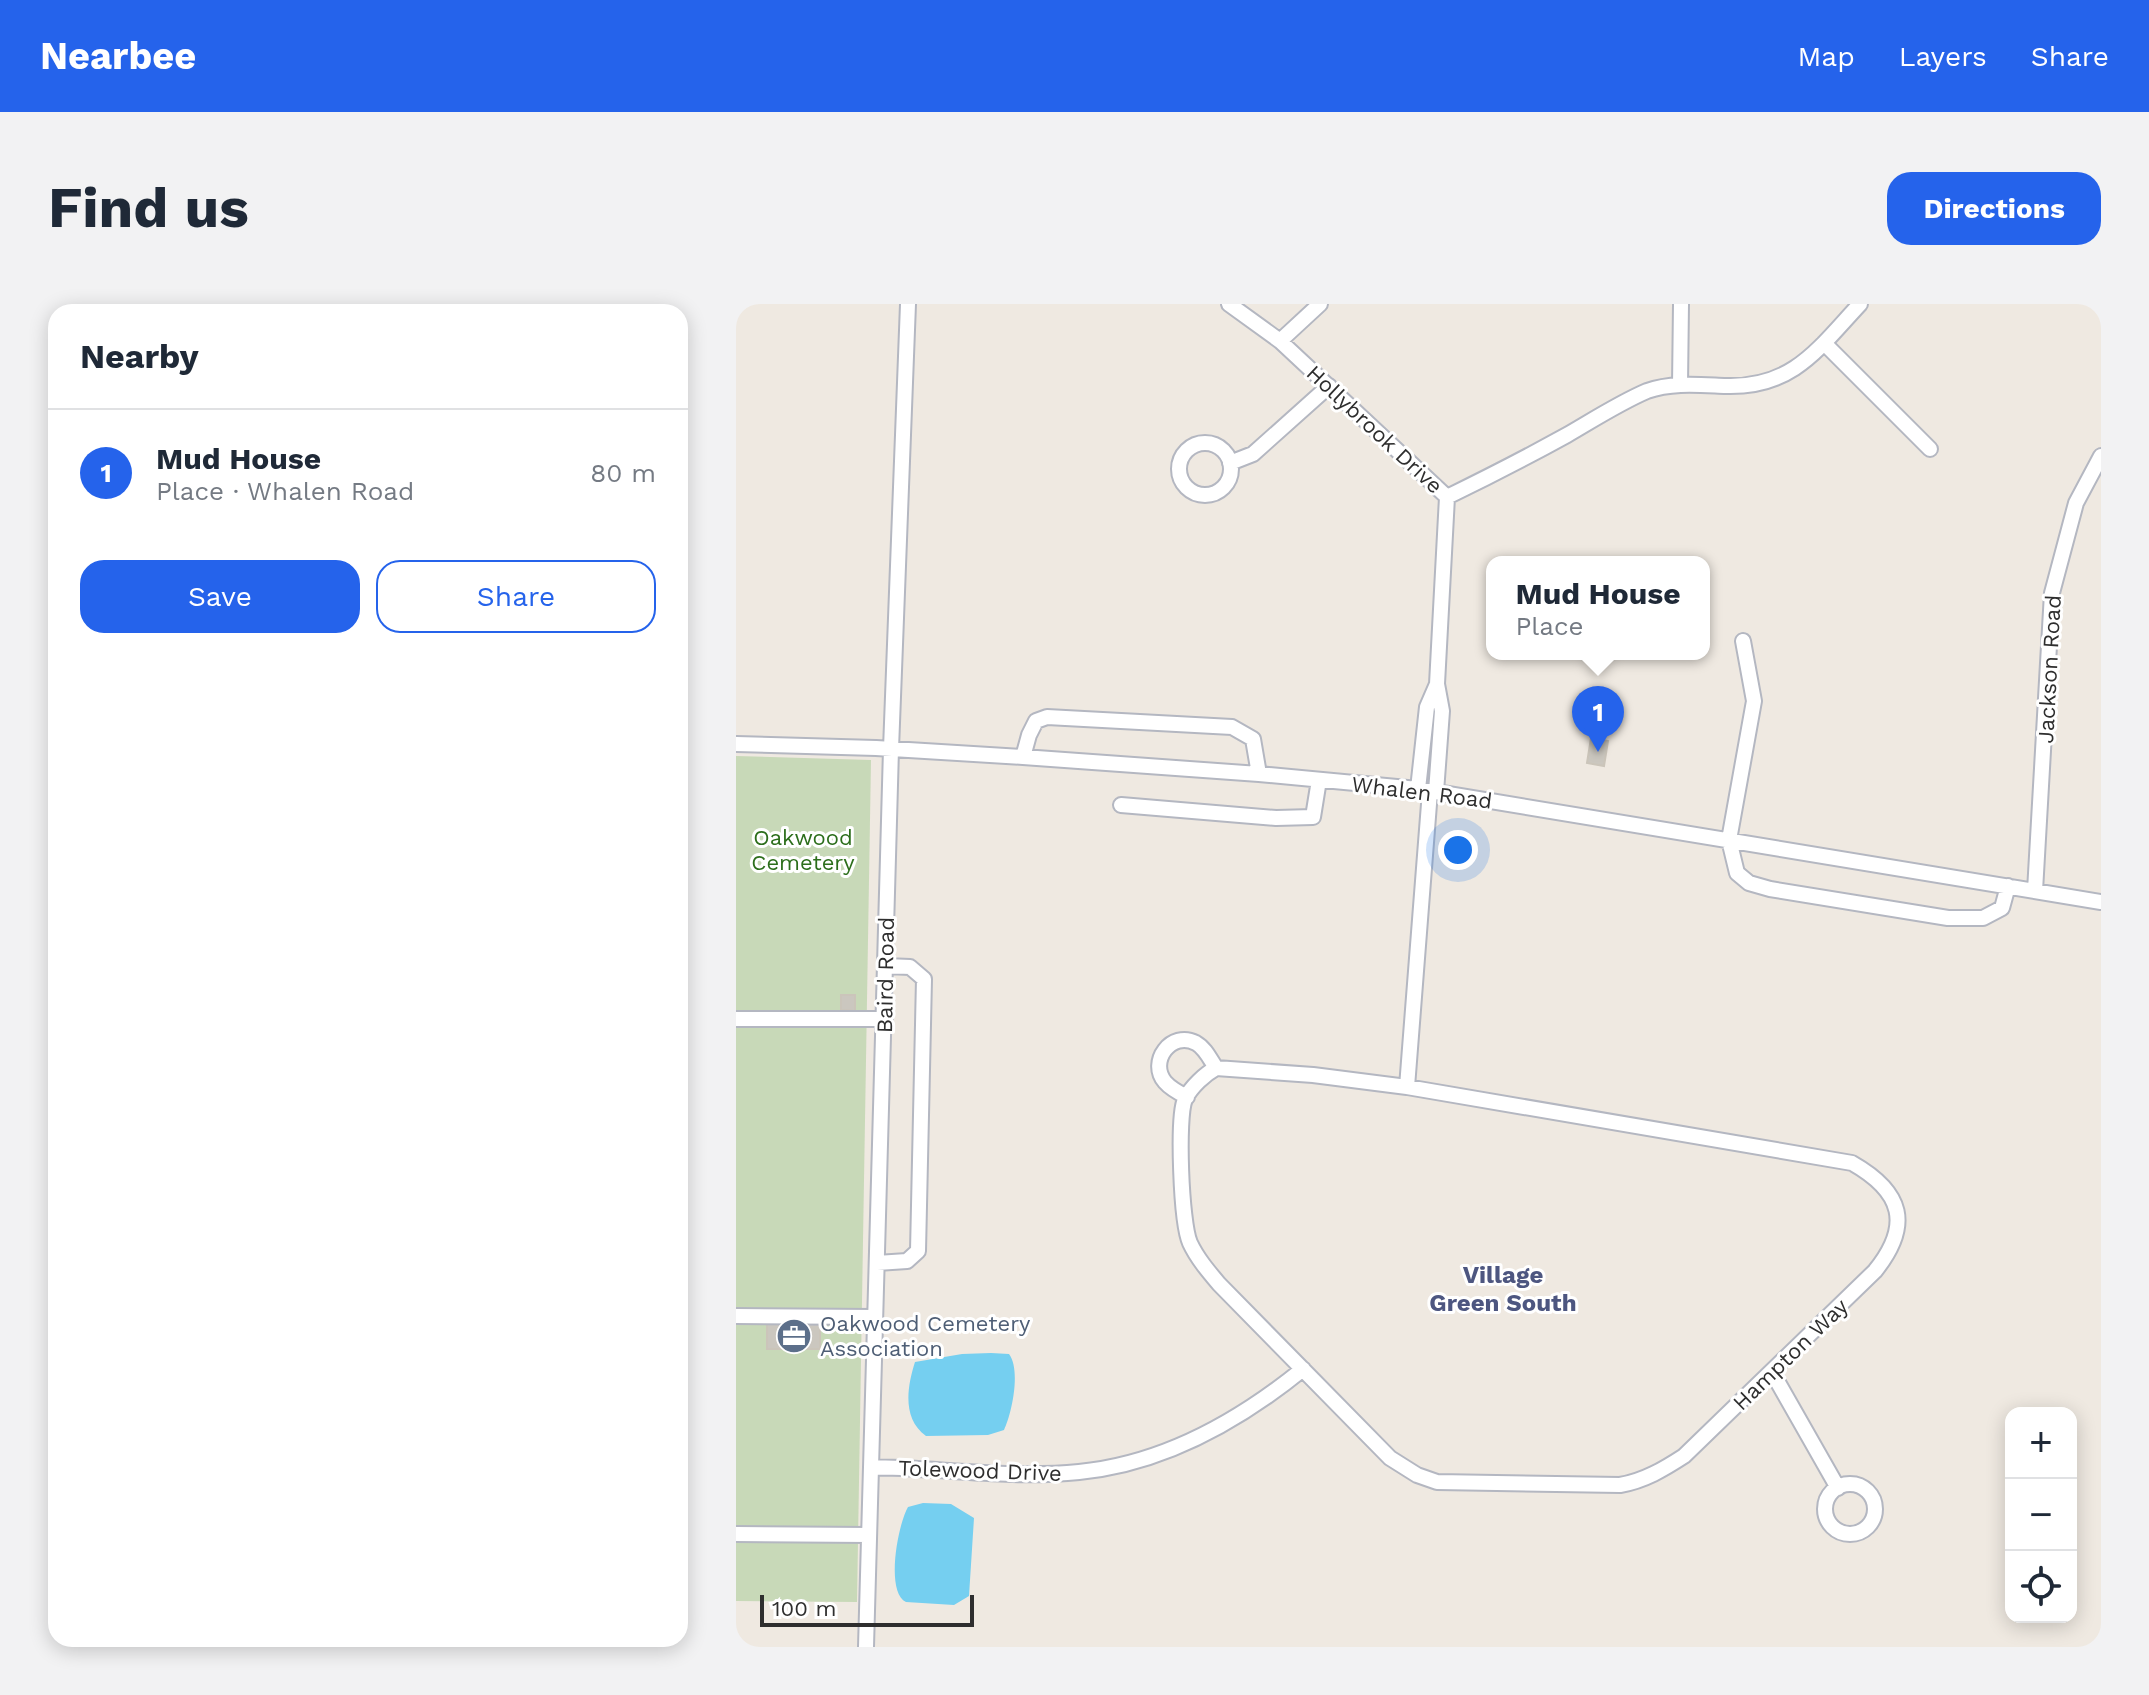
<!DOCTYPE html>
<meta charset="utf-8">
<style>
:root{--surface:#fff;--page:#f2f2f3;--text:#1f2937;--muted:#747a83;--line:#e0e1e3;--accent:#2563eb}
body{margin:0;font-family:"Work Sans",sans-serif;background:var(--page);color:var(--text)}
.controls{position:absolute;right:24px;bottom:24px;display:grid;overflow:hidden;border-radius:16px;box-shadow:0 4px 20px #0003}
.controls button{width:72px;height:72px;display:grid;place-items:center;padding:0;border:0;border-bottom:2px solid var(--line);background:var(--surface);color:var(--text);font:40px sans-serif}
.scale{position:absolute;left:24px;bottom:20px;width:214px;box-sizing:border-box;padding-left:8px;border:4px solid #2e2e2e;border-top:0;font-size:22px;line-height:28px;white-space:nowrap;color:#2e2e2e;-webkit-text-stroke:6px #fff;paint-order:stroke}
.you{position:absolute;left:722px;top:546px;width:28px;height:28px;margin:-20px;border:6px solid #fff;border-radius:50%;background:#1a73e8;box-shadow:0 0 0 12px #1a73e833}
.badge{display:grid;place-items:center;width:52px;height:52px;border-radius:50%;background:var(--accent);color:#fff;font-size:26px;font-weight:700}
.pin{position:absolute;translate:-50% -66px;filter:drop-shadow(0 2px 4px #0008)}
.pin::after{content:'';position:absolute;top:42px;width:28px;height:24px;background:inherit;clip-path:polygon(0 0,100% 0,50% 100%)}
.popup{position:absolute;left:750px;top:252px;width:224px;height:104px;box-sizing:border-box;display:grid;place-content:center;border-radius:16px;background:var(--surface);filter:drop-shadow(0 2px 6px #0005);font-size:26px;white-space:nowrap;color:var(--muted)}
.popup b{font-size:30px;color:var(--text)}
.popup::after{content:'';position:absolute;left:50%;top:100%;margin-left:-16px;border:16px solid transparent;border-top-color:var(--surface)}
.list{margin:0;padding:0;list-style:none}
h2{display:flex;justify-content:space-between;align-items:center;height:104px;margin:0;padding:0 32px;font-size:34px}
h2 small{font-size:26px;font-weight:400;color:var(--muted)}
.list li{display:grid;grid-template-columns:52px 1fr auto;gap:24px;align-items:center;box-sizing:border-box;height:128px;padding:0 32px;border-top:2px solid var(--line)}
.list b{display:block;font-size:30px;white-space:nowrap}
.list p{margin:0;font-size:26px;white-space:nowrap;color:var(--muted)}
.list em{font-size:26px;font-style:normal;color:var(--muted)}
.actions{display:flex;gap:16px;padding:24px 32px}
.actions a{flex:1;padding:18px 0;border:2px solid var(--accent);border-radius:24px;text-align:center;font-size:28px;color:var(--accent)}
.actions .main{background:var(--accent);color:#fff}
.icon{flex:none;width:44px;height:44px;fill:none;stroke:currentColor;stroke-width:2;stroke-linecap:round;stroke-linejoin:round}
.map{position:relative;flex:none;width:1365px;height:1343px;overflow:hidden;border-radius:24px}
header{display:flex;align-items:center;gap:48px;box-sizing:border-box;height:112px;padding:0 40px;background:var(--accent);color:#fff}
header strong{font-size:38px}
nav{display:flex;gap:44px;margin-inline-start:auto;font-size:28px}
.intro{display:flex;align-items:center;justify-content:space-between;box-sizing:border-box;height:192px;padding:0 48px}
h1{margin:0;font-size:56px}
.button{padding:20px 36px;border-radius:24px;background:var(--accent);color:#fff;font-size:28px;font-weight:700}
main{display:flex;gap:48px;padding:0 48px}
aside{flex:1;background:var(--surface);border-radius:24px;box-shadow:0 4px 20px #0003}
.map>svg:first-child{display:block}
.cemetery{fill:#c8d9b8}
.water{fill:#75cff0}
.building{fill:#cbc7bf;stroke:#cbc5ba;stroke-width:2}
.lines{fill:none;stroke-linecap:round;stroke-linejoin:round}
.minor-casing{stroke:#b4b7c1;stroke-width:18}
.minor{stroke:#fff;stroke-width:14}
.labels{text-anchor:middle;stroke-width:6;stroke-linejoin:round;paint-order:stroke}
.street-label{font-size:22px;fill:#2e2e2e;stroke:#fff}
.park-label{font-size:22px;fill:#2c6e1b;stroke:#fff}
.service-label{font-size:22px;fill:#4e5e75;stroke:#fff;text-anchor:start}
.neighbourhood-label{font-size:24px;font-weight:bold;fill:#4d5680;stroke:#fff}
</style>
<header>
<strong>Nearbee</strong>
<nav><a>Map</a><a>Layers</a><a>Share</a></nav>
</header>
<div class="intro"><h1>Find us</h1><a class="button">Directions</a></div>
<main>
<aside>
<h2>Nearby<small></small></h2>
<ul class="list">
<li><span class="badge">1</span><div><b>Mud House</b><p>Place · Whalen Road</p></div><em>80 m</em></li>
</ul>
<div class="actions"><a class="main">Save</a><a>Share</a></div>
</aside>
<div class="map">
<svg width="1365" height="1343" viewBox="0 0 1365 1343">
<rect width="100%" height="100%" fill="#efe9e1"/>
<path class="cemetery" d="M0,452L135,456L121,1298L0,1297Z"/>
<path class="water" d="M255,1049L273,1050C285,1066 276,1109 268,1126L252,1131L190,1132C166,1115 171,1083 179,1058L226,1050Z
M187,1199L215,1200L238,1214L233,1292L218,1301L170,1298C149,1288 162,1220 172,1203Z"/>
<path class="building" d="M855,434L872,437L868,462L851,459Z
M105,691H119V707L105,706Z
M31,1019L84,1020V1045H31Z"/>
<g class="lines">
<defs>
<path id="minor" d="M493,0L544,37L711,193L701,380L706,407L700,488
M544,37L584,0
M1088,39L1194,145
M944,81L945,0
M443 165a26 26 0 1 1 52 0a26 26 0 1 1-52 0Z
M494,159L517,150L593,82
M711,193C752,173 791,153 831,131C857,116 883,99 911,87C936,78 964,81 990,82C1057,84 1082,45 1124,0
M1007,337L1018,397L993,536L1001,569L1013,579L1034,585L1212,614H1247L1266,604L1272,582
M0,440L140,444L287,453L523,470L682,485L1365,598
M287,453L293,431L300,417L311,413L496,423L517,435L523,470
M682,485L691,403L701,380
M385,501L540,514L577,513L583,476
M1299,587L1316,289L1340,199L1365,152
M0,715H149
M480,764L577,771L671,783L1116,859C1167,888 1176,921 1139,967L948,1152C928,1165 908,1177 884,1181L701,1178L681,1171L654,1154L483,980C472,967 461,954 454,939C445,919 441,813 449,795C455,783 469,770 480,764Z
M671,783L694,487
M451,793C443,789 435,785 429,778C412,758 435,726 460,739C469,744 474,755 480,764
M141,959L171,957L182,947L188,675L174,663L150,662
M0,1012L139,1013
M1036,1068L1102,1184
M135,1163C204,1164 274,1175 343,1168C427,1160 503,1117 567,1065
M1089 1205a25 25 0 1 1 50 0a25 25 0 1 1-50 0Z
M0,1230L133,1231
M130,1343L155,445L172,0"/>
</defs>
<use href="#minor" class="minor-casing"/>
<use href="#minor" class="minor"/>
</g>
<defs>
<symbol id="office-disc" viewBox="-11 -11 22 22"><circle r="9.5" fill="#5c6f8a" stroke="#fff"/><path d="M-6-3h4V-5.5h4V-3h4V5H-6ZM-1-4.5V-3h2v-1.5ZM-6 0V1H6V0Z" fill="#fff"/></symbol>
</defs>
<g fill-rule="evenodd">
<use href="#office-disc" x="38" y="1012" width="40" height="40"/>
</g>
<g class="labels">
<g class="street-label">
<text transform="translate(639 125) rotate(43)" y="8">Hollybrook Drive</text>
<text transform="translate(1313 365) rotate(-87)" y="8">Jackson Road</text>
<text transform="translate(686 488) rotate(7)" y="8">Whalen Road</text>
<text transform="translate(149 671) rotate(-89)" y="8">Baird Road</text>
<text transform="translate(1054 1050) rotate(-44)" y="8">Hampton Way</text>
<text transform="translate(244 1166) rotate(2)" y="8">Tolewood Drive</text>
</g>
<g class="park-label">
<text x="67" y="541">Oakwood<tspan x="67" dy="25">Cemetery</tspan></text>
</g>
<g class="service-label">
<text x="84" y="1027">Oakwood Cemetery<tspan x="84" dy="25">Association</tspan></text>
</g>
<g class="neighbourhood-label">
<text x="767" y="979">Village<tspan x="767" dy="28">Green South</tspan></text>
</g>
</g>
</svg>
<div class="controls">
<button>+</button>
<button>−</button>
<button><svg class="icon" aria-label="locate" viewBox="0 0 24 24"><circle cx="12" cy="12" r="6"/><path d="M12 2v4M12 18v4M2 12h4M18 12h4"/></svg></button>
</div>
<div class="scale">100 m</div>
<div class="you"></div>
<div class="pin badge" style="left:862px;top:448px">1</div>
<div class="popup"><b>Mud House</b>Place</div>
</div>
</main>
